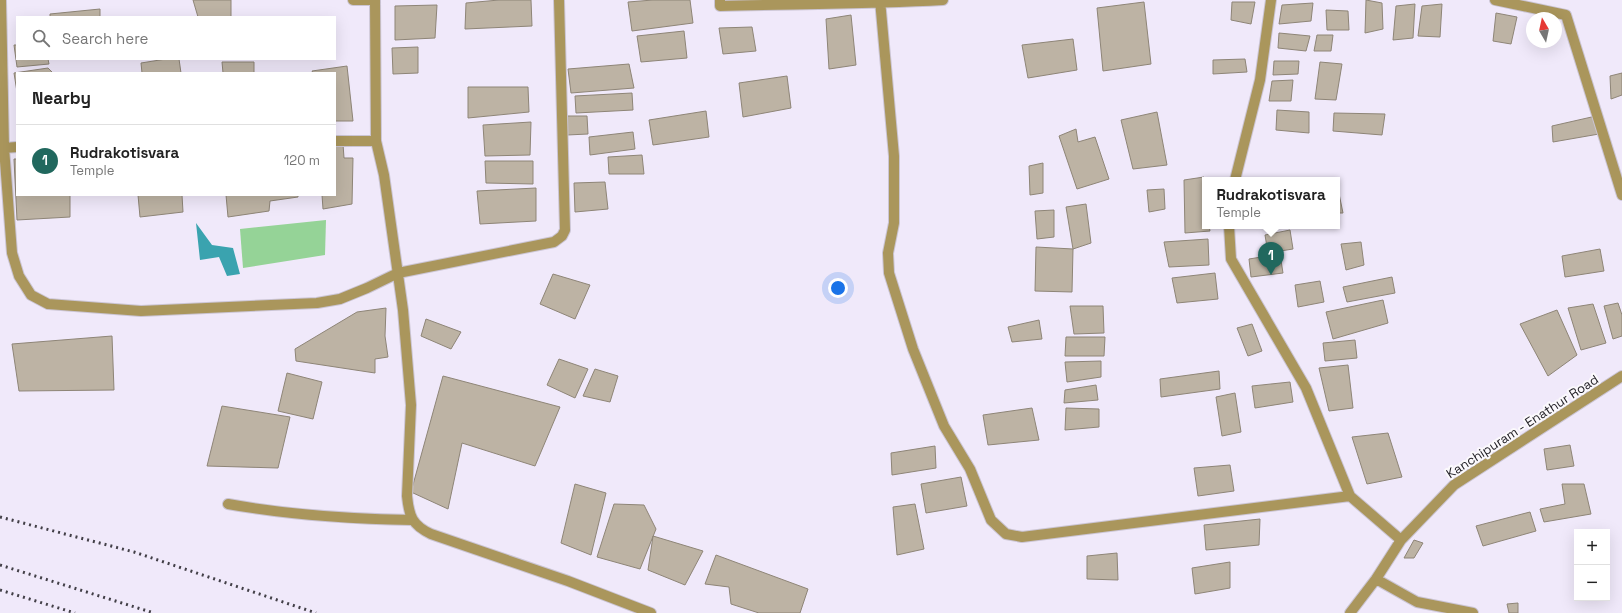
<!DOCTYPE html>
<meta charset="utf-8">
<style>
:root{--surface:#fff;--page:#f6f6f6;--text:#222;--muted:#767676;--line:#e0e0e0;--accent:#21685e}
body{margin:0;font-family:"Space Grotesk",sans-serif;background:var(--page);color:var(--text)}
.controls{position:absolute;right:12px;bottom:12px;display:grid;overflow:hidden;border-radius:0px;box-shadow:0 4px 16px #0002}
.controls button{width:36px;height:36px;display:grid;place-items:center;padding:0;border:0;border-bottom:1px solid var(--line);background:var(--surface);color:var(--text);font:20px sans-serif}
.compass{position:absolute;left:1526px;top:12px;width:36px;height:36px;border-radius:50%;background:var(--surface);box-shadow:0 4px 16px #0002;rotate:351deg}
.you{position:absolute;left:838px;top:288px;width:14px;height:14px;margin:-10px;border:3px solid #fff;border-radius:50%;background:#1a73e8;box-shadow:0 0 0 6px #1a73e833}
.badge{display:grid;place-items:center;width:26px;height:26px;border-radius:50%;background:var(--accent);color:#fff;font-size:13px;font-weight:700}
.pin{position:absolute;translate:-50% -33px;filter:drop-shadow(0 1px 2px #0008)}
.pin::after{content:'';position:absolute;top:21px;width:14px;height:12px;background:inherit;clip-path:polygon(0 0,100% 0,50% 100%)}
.popup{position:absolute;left:1202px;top:177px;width:138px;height:52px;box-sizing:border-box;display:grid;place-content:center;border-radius:0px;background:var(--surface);filter:drop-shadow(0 1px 3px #0005);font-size:13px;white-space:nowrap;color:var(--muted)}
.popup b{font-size:15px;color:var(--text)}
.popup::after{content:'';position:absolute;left:50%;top:100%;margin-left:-8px;border:8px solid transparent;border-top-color:var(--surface)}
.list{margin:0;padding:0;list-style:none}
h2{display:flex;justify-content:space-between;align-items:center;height:52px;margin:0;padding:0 16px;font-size:17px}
h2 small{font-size:13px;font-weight:400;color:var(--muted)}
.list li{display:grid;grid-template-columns:26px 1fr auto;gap:12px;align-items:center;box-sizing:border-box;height:72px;padding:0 16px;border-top:1px solid var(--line)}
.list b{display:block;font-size:15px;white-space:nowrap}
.list p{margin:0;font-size:13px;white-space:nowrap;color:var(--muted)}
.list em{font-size:13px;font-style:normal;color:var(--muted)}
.icon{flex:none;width:22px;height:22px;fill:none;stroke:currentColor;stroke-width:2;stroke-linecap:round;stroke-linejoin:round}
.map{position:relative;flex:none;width:1622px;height:613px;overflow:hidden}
.search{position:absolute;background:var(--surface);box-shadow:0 4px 16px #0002;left:16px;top:16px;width:320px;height:44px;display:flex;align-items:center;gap:10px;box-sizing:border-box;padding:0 14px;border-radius:0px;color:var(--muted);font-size:15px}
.panel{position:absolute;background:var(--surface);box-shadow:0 4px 16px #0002;left:16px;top:72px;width:320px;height:124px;border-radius:0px}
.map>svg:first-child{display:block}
.green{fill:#95d397}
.water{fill:#3aa3af}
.building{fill:#bdb3a4;stroke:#8e8577}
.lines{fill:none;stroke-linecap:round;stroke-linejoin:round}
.minor-casing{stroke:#cbc5d4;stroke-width:12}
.minor{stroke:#aa965c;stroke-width:10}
.rail{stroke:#423f47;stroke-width:3;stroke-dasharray:2 4;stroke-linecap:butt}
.labels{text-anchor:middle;stroke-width:4;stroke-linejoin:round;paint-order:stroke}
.street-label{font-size:13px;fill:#232127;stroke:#fbf9fc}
</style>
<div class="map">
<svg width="1622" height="613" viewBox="0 0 1622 613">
<rect width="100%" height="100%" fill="#f0e9fa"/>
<path class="green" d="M326,220L325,255L243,268L240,229Z"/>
<path class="water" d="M196,223L212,245L233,248L240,274L227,276L219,257L200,260Z"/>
<path class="building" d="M193,0H231V17H198Z
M499,0H531L532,26L465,29L466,3Z
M653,0H690L693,23L632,31L628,2Z
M1366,0L1382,3L1383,29L1365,33Z
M1144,2L1151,64L1103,71L1097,8Z
M1232,2H1255L1251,24L1231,20Z
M1313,3L1311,21L1279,24L1282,5Z
M1415,4L1413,38L1393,40L1396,6Z
M1442,4L1440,37L1418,36L1422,6Z
M437,5L435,38L395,40V6Z
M100,9V17H50V14Z
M1326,10L1348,11L1349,30H1327Z
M1496,13L1517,17L1511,44L1493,41Z
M851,15L856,65L829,69L826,19Z
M752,27L756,51L723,54L719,28Z
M684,31L687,58L641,62L637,36Z
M1279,33L1310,36L1306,51L1278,48Z
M1317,35H1333L1331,51H1314Z
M1073,39L1077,70L1028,78L1022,45Z
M14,45H17V59H48L49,64L17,67Z
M418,47V73L393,74L392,48Z
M166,59H179L181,73H142L141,63Z
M1245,59L1247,72L1213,74V60Z
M1274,61H1299L1298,74L1273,75Z
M222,62H254V73H223Z
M1320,62L1342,64L1336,100L1315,99Z
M629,64L634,88L571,93L568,69Z
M347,66L353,121H335V73H313L312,71Z
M48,68L53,73H17V92L14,73Z
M1622,73V95L1611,99L1610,76Z
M787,76L791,108L743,117L739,83Z
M1293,80L1291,101H1269L1272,81Z
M468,87H528L529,112L468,118Z
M632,93L633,110L576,113L575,96Z
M1277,110L1309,112V133L1276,130Z
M706,111L709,137L653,145L649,120Z
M1157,112L1167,165L1133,169L1121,120Z
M1334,113L1385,114L1382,135L1333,131Z
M566,116H587L588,134L567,135Z
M1596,116L1599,134L1553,142L1552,126Z
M531,122L530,155L485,156L483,125Z
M1076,129L1078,142L1095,137L1109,179L1077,189L1059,136Z
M633,132L635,149L590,155L589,137Z
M343,144L344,158H353L352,204L323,209L322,195H335V145Z
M642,155L644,174H609L608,157Z
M14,159H17V195H70V217L17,220Z
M485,161H533V184L486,183Z
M1043,163V193L1030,195L1029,166Z
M1204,177L1205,226H1209L1210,231L1185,233L1184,180Z
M605,182L608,209L575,212L574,183Z
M1337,184L1343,213H1337Z
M536,188V221L480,224L477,191Z
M1164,189L1165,209L1149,212L1147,190Z
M138,195H182L183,212L140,217Z
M226,195H298V197L270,201L269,211L228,217Z
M1086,204L1091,243L1073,249L1066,207Z
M1054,210V237L1037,239L1035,211Z
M1290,230L1293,249L1268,253L1265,235Z
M1208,239L1209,265L1169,267L1164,242Z
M1361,242L1364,265L1346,270L1341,244Z
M1036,247L1073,249L1072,292L1035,291Z
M1600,249L1604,271L1565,277L1562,256Z
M1280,254L1283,273L1251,277L1249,259Z
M1215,273L1218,299L1177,303L1172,278Z
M553,274L590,285L575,319L540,304Z
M1392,277L1395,293L1347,302L1343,287Z
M1320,281L1324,302L1298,307L1295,285Z
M1383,300L1388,323L1333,339L1326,312Z
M1618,303L1622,315V336L1613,339L1604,306Z
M1593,304L1606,343L1581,350L1568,308Z
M1070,306H1103L1104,333L1074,334Z
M386,308L385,336L388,357L375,359V373L296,361L295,349L357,312Z
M1557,310L1577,355L1548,376L1520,324Z
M426,319L461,332L451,349L421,336Z
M1039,320L1042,339L1012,342L1008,327Z
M1252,324L1262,351L1248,356L1237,328Z
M112,336L114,390L19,391L12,344Z
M1066,337H1105L1104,356H1065Z
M1355,340L1357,358L1325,361L1323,343Z
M559,359L588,369L575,398L547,385Z
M1101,361V377L1067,382L1065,362Z
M1348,365L1353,408L1329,411L1319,368Z
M595,369L618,376L610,402L583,396Z
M1219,371L1220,389L1161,397L1160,379Z
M287,373L322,382L313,419L278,411Z
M443,376L560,407L535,466L462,443L448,509L411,492Z
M1290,382L1293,402L1255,408L1252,386Z
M1096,385L1098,400L1064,403L1065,390Z
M1235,393L1241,432L1222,436L1216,397Z
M222,406L290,417L278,468L207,466Z
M1032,408L1039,440L988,445L983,415Z
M1066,408L1099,409V427L1065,430Z
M1388,433L1402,477L1367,484L1352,437Z
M1570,445L1574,466L1547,470L1544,449Z
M935,446L936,468L892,475L891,453Z
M1230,465L1234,491L1198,496L1194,468Z
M961,477L967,506L926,513L921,484Z
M575,484L606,493L591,555L561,543Z
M1562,484H1584L1591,514L1544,522L1540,509L1565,504Z
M614,504L644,505L656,529L640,569L597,557Z
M915,504L924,549L897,555L893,507Z
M1530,512L1536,531L1483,546L1476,526Z
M1260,519L1259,545L1206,550L1204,525Z
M653,536L703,551L685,585L648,570Z
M1414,540L1423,543L1414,558H1404Z
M1117,553L1118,580L1087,579V556Z
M716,555L808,589L800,613H759L731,604L729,587L705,584Z
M1230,562V588L1195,594L1192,568Z
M1518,603V613H1509L1507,604Z"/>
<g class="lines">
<defs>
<path id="minor" d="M1,0L4,148L17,147
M353,0H375
M720,0V6C794,4 869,4 943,0
M880,0L894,156V223L888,253L889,273L913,349L944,426L970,469L991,520L1006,534L1022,537L1350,496
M1495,0L1566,15L1622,195
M335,141H376L375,0
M376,141L384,175L403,310L411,405L407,496C409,516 412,525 431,534L568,581L651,613
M4,148L12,253L19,276L31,295L48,304L141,311L317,303L340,299L367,288L398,273L554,242L562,236L565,230L559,0
M1235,180L1260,80L1271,0
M1229,226L1231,259L1306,388L1350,496L1401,540
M228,504C289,515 351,519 412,520
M1376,579L1417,602L1473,613
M1350,613L1376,579L1401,540L1454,485L1622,376"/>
</defs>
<use href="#minor" class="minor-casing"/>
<use href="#minor" class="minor"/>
<path class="rail" d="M0,517L134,552L316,613
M0,565L154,613
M0,590L75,613"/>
</g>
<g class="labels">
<g class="street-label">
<text transform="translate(1522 426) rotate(-33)" y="5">Kanchipuram - Enathur Road</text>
</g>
</g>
</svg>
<div class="controls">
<button>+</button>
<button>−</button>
</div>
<svg class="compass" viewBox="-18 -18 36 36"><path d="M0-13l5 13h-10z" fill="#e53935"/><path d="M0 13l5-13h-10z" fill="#767676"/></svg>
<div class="you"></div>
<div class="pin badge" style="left:1271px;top:275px">1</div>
<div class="popup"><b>Rudrakotisvara</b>Temple</div>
<div class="search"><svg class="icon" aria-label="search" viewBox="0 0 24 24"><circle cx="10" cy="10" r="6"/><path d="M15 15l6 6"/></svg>Search here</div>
<section class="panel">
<h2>Nearby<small></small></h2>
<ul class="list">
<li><span class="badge">1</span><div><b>Rudrakotisvara</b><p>Temple</p></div><em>120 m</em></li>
</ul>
</section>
</div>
